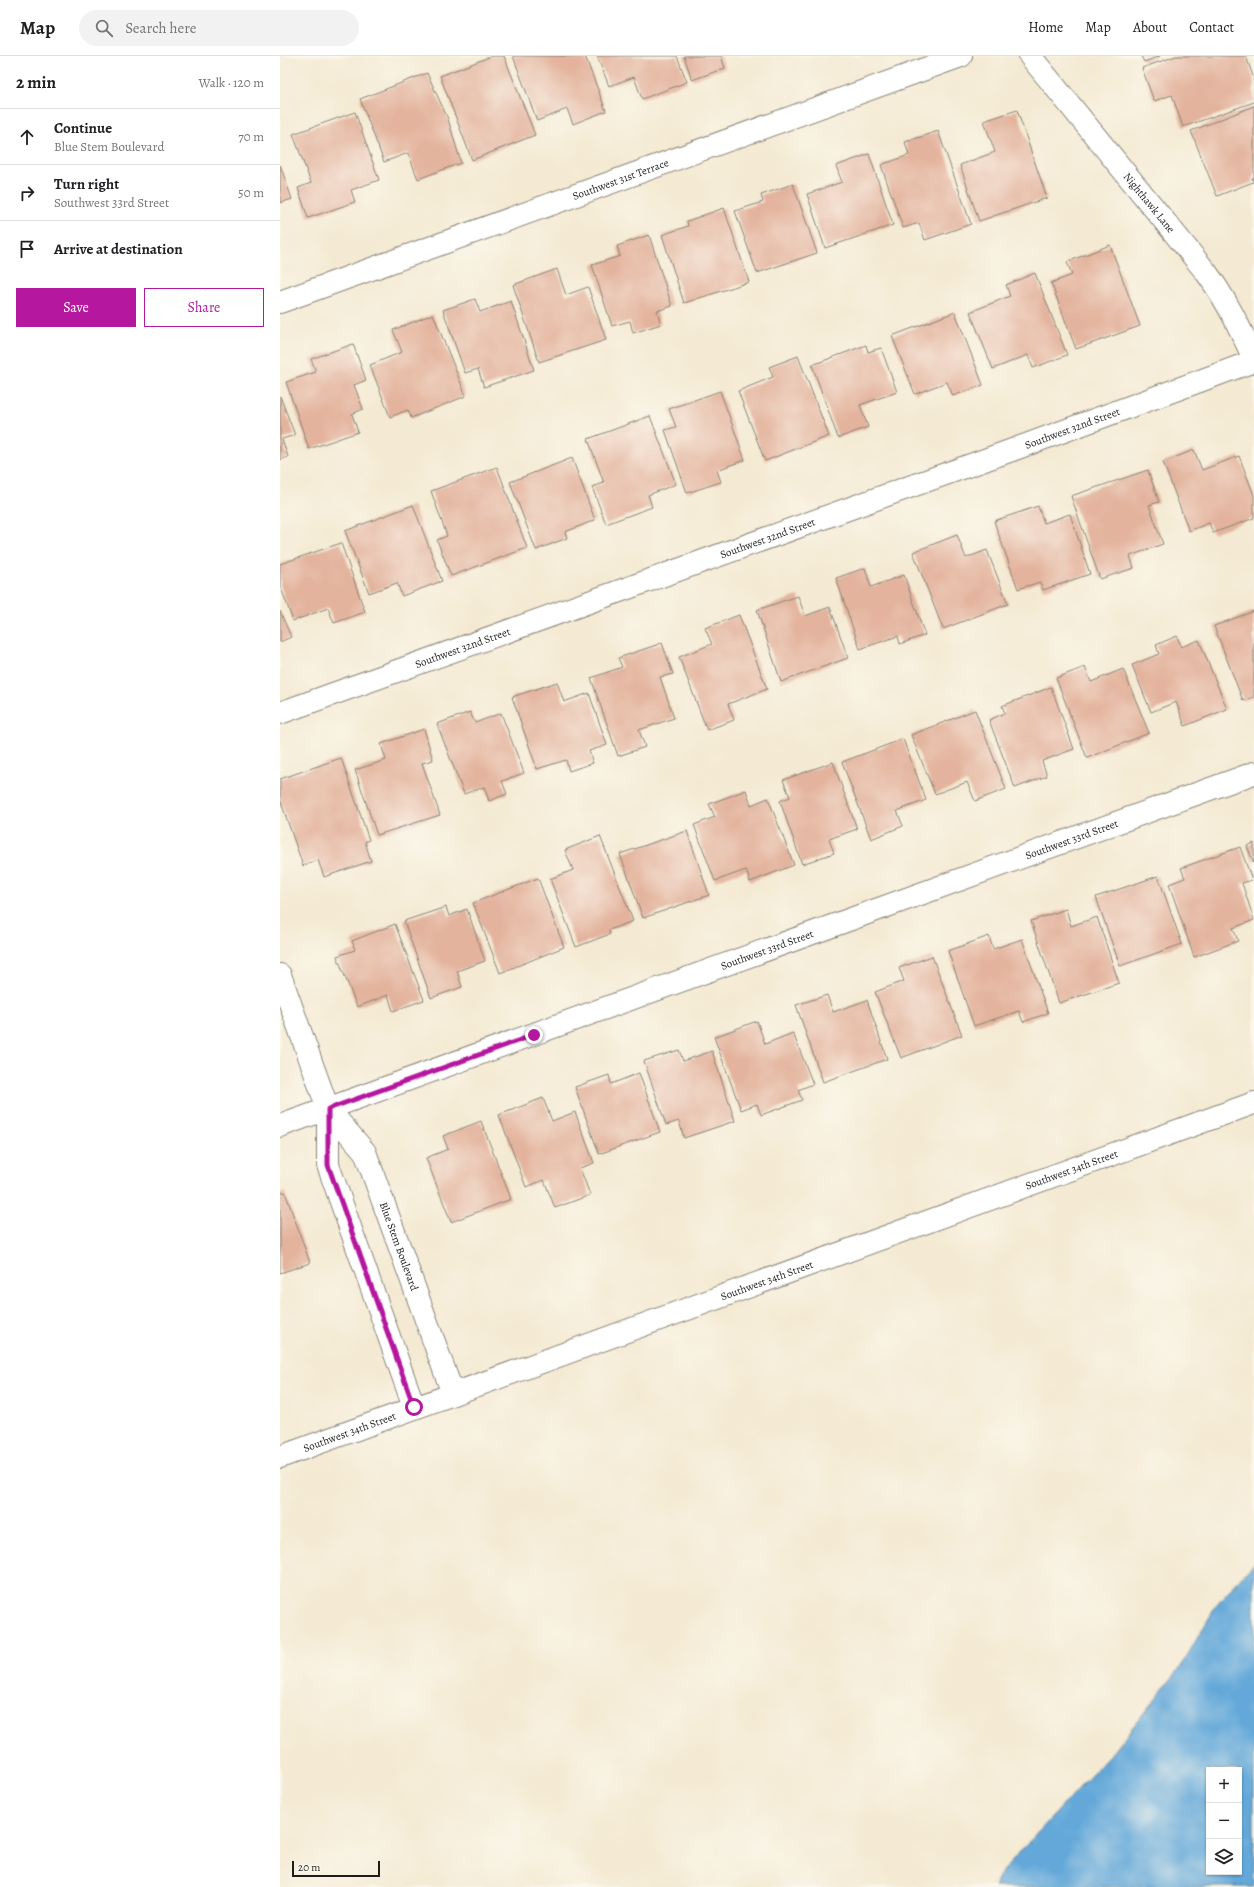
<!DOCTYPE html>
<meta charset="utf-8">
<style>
:root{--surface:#fff;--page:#f2f2f2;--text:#202124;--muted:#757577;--line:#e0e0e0;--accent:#b5179e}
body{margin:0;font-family:Alegreya,serif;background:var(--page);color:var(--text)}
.controls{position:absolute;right:12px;bottom:12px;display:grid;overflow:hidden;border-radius:0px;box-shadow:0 1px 3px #0004}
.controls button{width:36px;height:36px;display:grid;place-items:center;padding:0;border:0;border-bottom:1px solid var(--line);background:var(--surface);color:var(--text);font:20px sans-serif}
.scale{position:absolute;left:12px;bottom:10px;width:88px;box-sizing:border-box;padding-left:4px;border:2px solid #1c1c1c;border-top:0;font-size:11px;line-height:14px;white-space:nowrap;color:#1c1c1c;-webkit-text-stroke:3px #fbf7ec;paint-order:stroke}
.stop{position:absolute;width:12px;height:12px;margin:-9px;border:3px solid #b5179e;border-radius:50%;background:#fff}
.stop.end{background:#b5179e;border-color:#fff;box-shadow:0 1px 4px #0008}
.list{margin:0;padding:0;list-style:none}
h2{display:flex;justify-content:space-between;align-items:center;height:52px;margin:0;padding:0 16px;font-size:17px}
h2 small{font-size:13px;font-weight:400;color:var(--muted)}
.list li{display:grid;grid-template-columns:26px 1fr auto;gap:12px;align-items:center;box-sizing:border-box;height:56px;padding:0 16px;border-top:1px solid var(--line)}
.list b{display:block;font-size:15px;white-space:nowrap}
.list p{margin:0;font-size:13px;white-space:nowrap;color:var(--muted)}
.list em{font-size:13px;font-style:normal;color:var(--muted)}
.actions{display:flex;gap:8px;padding:12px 16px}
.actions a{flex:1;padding:9px 0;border:1px solid var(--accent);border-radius:0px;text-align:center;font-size:14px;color:var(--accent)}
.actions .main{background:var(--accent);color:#fff}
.icon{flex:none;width:22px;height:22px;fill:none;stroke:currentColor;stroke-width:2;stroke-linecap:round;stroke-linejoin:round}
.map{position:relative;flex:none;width:974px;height:1831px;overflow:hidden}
header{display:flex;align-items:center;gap:24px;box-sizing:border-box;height:56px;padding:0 20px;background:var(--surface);border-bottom:1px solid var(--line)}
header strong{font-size:19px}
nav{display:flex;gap:22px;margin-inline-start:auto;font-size:14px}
.search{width:280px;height:36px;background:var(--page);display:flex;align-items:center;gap:10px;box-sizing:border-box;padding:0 14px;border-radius:22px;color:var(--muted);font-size:15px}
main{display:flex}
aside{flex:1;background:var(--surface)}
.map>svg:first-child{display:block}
.water{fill:#63a8d9;stroke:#40627a;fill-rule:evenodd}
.building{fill:#e3b39d}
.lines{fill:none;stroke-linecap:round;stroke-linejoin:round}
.minor-casing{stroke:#888378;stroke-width:24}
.minor{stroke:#fff;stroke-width:22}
.route{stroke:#b5179e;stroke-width:5}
.labels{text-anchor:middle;stroke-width:3;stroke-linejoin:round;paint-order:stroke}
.street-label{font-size:11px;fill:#1c1c1c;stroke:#fbf7ec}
</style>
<header>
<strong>Map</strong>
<div class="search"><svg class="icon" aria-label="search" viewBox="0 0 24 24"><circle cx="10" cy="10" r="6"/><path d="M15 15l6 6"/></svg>Search here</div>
<nav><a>Home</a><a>Map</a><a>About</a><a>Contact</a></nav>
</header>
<main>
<aside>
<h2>2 min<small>Walk · 120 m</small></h2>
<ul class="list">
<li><svg class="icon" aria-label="ahead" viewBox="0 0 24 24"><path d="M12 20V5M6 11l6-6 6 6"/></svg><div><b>Continue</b><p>Blue Stem Boulevard</p></div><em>70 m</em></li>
<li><svg class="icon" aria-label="right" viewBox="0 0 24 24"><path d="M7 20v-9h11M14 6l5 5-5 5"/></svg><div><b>Turn right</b><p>Southwest 33rd Street</p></div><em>50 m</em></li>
<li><svg class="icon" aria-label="arrive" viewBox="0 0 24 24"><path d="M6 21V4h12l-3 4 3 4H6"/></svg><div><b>Arrive at destination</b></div></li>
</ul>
<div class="actions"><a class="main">Save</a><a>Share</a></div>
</aside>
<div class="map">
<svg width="974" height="1831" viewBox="0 0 974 1831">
<rect width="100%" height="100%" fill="#fbf7ec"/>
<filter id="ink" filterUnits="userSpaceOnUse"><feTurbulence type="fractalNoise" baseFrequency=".025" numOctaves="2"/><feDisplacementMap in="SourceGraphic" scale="8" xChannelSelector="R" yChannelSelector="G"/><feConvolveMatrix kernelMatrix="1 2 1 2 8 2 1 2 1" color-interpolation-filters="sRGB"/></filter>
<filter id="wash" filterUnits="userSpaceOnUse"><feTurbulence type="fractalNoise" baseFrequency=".012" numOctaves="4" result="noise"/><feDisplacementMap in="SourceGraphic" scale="16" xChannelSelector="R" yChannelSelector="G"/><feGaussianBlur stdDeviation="0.9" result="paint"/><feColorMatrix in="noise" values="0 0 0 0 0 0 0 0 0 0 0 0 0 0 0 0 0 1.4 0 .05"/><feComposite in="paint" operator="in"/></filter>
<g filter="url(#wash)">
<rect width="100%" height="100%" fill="#f4ead3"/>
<path class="water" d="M974,1507V1831H714L723,1814L830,1699L900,1612L936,1550ZM929,1714H959V1816H929Z"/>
<g id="blocks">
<path class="building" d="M212,0H224L255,79L192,104L160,20Z
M233,0H305L326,55L293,68L287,53L257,65Z
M317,0H397L407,26L362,43L354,21L329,30Z
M404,0H441L445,12L412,24Z
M861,0H880L864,6Z
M896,0H966L974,23V46L903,71L892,39L874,45L862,12Z
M147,17L168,63L181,107L138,123L128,97L104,106L80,43Z
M974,50V121L972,122L973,126L937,140L911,75Z
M737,54L767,142L699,165L680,109L715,96L704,65Z
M75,56L99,124L71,134L75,146L28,162L18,132L31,127L13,78Z
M658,75L691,168L645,184L639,167L623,172L601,109L629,99L625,86Z
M589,98L613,169L545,192L527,138L562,126L556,110Z
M0,109L12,143L0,147Z
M513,128L537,197L477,217L455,155L483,146L481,139Z
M444,152L469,226L404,247L382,179L408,170L407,165Z
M369,179L392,250L377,255L381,268L353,277L350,265L332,270L312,209L340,200L337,190Z
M830,189L860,270L796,293L771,227L792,219L787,206Z
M277,213L286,239L308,231L326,284L259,306L233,229Z
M755,217L787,299L753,312L748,299L713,313L690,256L730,240L726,229Z
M195,243L200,256L231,245L254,314L204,331L198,313L185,317L163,254Z
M675,256L703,329L673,340L667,326L635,338L612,280Z
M153,258L186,340L131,362L128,354L110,361L90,309L122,296L113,274Z
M73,288L86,324L74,329L83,353L72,358L78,376L29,393L6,326L36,316L31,303Z
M586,289L588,296L601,292L617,336L580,349L588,371L558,382L532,309Z
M518,300L549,380L485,405L458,335L493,321L489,311Z
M440,335L465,404L437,414L441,426L407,437L385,374L396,371L389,353Z
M0,340L15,379L2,383L8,401L0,404Z
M370,360L396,428L368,439L372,451L326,468L312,431L324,427L308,383Z
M914,394L922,414L959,400L974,439V462L933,477L929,467L909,475L883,406Z
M292,402L315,464L285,476L287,482L256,494L230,426Z
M217,411L247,492L171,520L157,484L167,480L151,435Z
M868,414L879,446L869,449L883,488L850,500L854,512L820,523L791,440Z
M133,449L162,525L122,540L117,527L89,537L65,475Z
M758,450L764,467L790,458L810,518L763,534L760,526L738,533L714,465Z
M677,479L686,502L707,494L728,548L663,573L633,496Z
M61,487L85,556L54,567L48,552L13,565L0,529V508Z
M585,512L591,531L624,519L645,579L620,588L618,580L580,593L556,522Z
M518,540L525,560L550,551L568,602L501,626L477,554Z
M0,555L11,581L0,586Z
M974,555V641L963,645L934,570Z
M459,559L487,633L448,648L454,664L427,674L399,601L432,588L425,572Z
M897,580L901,591L919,584L947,653L905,670L896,646L871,656L852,609L879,598L876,589Z
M382,587L393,618L380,621L394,662L359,674L365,691L338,700L311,622L342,611L338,602Z
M805,611L811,626L843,613L869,677L807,702L776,622Z
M277,626L284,646L309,637L327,689L309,695L313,707L289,715L286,704L257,713L232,641Z
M771,631L794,693L762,705L767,720L735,732L709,664L725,657L722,650Z
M695,654L726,733L695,745L687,726L655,738L631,679Z
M190,656L195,667L221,657L244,717L222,725L227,738L209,745L204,731L184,738L157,668Z
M144,673L153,704L142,707L160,759L97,779L75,714L106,704L101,688Z
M623,683L646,744L617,755L623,770L591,783L562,706Z
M61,702L89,784L85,786L91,805L44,821L38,804L23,810L0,743V723Z
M553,706L577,773L549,783L554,797L522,808L500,745L510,741L503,724Z
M466,734L471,749L488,742L514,809L470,826L466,814L435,825L414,769L435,761L429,748Z
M407,775L429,839L363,862L340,798Z
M320,780L353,865L329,874L330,878L296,891L270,823L293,814L285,794Z
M974,787V808L967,790Z
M960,791L972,824L962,827L974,864L953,872L958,885L914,901L889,828L905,822L901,812Z
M878,820L902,888L840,910L816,841Z
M258,822L284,891L220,917L193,847Z
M166,851L169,860L187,853L205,905L177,915L182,931L151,942L124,865Z
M786,853L791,870L817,861L839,927L779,947L751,865Z
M115,868L144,944L113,955L108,939L77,951L57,900L75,894L72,885Z
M709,880L713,893L742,883L768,957L743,966L739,955L694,970L668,895Z
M652,900L682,979L621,1002L595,936L624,925L619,912Z
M547,939L553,956L587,944L607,1003L543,1026L516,949Z
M477,965L485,988L513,977L533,1028L518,1034L522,1044L481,1059L477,1048L461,1054L434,981Z
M399,994L403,1005L432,995L455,1065L404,1082L399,1065L386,1069L364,1005Z
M359,1017L380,1076L319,1098L295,1031L329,1019L331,1028Z
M263,1042L272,1065L295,1056L314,1107L300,1112L310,1139L275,1152L264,1124L246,1131L219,1059Z
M201,1065L231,1143L171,1166L146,1102L168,1093L163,1080Z
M5,1136L30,1207L0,1217V1137Z"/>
</g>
</g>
<g filter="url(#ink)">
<use href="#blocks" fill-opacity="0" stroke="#888378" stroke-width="1"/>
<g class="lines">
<defs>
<g id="minor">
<path id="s1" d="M750,0L926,216C946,243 960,272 974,303"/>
<path id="s2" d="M0,246L681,0"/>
<path id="s3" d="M0,657L735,393L974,305"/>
<path d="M0,919L48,1053V1109L134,1351"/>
<path id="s4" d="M48,1053L85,1096L173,1338"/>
<path id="s5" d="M0,1070L974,717"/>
<path id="s6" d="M0,1401L974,1047"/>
</g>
</defs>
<use href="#minor" class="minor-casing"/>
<use href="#minor" class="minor"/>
</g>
</g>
<g class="lines" filter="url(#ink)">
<path class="route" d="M134,1351L48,1109V1053L254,979"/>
</g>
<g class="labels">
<g class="street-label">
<text dy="4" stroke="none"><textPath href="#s2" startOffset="362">Southwest 31st Terrace</textPath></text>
<text dy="4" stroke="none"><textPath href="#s1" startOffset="189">Nighthawk Lane</textPath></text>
<text dy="4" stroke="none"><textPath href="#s3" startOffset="842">Southwest 32nd Street</textPath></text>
<text dy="4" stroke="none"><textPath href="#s3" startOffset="518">Southwest 32nd Street</textPath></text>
<text dy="4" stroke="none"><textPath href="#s3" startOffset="194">Southwest 32nd Street</textPath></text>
<text dy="4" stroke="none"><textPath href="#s5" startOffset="842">Southwest 33rd Street</textPath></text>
<text dy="4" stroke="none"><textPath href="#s5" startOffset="518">Southwest 33rd Street</textPath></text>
<text dy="4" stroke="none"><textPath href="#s6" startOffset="842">Southwest 34th Street</textPath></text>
<text dy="4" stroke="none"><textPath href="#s4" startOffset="157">Blue Stem Boulevard</textPath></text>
<text dy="4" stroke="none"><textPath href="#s6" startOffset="518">Southwest 34th Street</textPath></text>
<text dy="4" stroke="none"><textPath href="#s6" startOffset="74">Southwest 34th Street</textPath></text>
</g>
</g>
</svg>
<div class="controls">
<button>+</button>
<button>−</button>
<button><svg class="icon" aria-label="layers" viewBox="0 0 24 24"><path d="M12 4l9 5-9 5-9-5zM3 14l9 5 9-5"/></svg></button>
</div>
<div class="scale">20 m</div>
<div class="stop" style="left:134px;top:1351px"></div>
<div class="stop end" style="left:254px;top:979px"></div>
</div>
</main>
